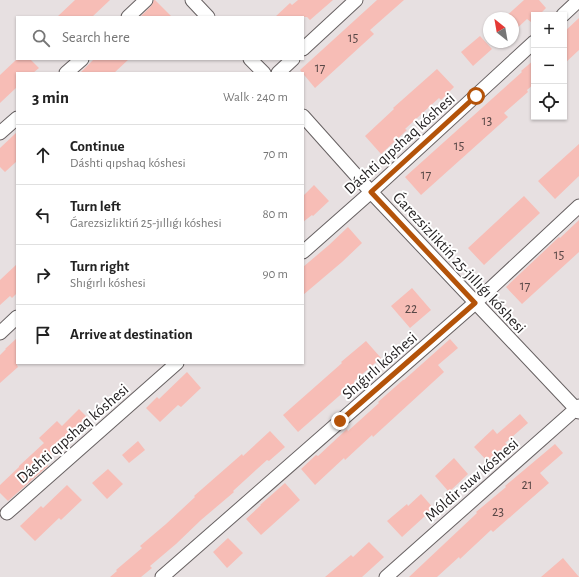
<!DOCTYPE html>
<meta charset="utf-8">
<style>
:root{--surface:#fff;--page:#f6f6f6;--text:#222;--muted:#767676;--line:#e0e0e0}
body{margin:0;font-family:"Alegreya Sans",sans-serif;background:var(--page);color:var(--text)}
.controls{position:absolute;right:12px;top:12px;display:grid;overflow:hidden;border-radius:0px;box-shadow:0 1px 3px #0004}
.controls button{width:36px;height:36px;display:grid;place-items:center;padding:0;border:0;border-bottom:1px solid var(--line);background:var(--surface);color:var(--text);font:20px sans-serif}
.compass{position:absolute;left:483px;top:12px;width:36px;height:36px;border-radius:50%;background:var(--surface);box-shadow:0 1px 3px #0004;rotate:329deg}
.stop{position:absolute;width:12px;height:12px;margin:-9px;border:3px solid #b45309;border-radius:50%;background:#fff}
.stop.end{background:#b45309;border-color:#fff;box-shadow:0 1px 4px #0008}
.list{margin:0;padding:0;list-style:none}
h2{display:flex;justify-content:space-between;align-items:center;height:52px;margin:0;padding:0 16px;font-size:17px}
h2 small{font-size:13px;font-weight:400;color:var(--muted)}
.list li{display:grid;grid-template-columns:26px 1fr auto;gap:12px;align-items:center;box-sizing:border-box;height:60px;padding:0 16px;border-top:1px solid var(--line)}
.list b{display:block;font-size:15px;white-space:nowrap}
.list p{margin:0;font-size:13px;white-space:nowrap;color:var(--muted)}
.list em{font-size:13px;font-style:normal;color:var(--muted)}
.icon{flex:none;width:22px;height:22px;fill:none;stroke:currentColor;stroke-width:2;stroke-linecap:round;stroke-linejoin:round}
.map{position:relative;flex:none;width:579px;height:577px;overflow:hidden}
.search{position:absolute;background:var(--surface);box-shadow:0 1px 3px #0004;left:16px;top:16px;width:288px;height:44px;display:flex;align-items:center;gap:10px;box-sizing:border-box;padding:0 14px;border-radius:0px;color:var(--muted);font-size:15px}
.panel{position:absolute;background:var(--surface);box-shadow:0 1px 3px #0004;left:16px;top:72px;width:288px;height:292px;border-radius:0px}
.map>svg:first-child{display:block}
.building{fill:#f7bdb6}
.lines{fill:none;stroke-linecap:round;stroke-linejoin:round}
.minor-casing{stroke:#676162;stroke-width:15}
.minor{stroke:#fff;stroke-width:13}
.route{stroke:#b45309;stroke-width:5}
.labels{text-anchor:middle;stroke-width:4;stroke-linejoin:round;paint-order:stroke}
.number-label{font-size:14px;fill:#594847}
.street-label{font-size:16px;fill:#242122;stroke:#fff}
</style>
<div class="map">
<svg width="579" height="577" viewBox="0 0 579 577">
<rect width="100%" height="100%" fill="#e7e0e1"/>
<path class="building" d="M75,0H110L92,17H57Z
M154,0H155L172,17H140L151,6Z
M298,0H333L310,20L307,17H275L290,3L292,5Z
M377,0H404L370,30L374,34L315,88L300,70Z
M524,0H539L546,8L539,15H534V19L531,22L527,19L513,32V18H504Z
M579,18V50L564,64V32Z
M480,36L492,49L473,66L461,52Z
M17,59H30L39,68L33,73H17V87L0,103V75Z
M94,59H129L114,73H80Z
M534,60V84L527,90L528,92L504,113L508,117L421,195L405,177L522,72L521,71Z
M437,69L454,87L441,100L439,98L405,129L407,130L381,154L365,136L394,109L393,108Z
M17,132V161L5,172L0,167V148Z
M579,144V176L555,199L538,181Z
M314,185L329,201L313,216L312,215L303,222V196Z
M524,196L540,213L484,265L468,248Z
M579,220V252L522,304L506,287L559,237L560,238Z
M348,227L362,243L342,262L303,295V267L329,245Z
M17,264V293L12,298L10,296L0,305V280Z
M412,288L431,310L410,328L391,306Z
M17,338V365L18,367L0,383V355L6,349H5Z
M450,339L458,348L438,365L444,372L373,437L372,435L345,460L344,458L315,485L301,469L316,455L318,456L347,429L348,431L379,403L378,402L403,380H404Z
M366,341L381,358L354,381L355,382L298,432L283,415L342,363L341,362Z
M187,372L201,388L181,407L178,405L160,422L146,408L157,397L159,399Z
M79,409L89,419L45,462L48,466L8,501L0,493V485L19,467V466L44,443L39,438L57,421L62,426Z
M520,414L528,423L505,443L508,445L489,463L474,447L493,429L497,434Z
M270,431L285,447L269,461L267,460L233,491L234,492L201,520L176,544L150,566L152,568L141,577H110L117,571L116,570L142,548L140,546L166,524L195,497L194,496L242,454L243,456Z
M138,441L145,450L129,463L122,455Z
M555,444L563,453L540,473L549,483L493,532L491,530L460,559L459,557L437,577H409L477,513L476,512L506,487L505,486Z
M454,458L468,474L449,492L435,476Z
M108,469L123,484L107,499L92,483Z
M285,483L300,500L261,535L246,519L261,505H260Z
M67,485L82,500L61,520L59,518L35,541L20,526L41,506L43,508Z
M421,494L435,510L426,518L425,516L402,537L387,521L407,504L408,506Z
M228,538L243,553L227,568L213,552Z
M369,542L384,557L362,577H325L351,555L353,557Z
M563,558L579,577H541Z"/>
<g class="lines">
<defs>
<path id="minor" d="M192,0L208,17
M563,15L579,0
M128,17L146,0
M303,49L356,0
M250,59L264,73
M66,73L82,59
M278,73L293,59
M303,116L371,192L579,412
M0,133L17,118
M303,252L371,192L534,42
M0,333L17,317
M7,513L177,363
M162,577L475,303L579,206
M386,577L579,406"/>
</defs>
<use href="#minor" class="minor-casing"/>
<use href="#minor" class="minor"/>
</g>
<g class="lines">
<path class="route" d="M340,421L475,303L371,192L476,96"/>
</g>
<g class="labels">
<g class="number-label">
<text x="353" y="42">15</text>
<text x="320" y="72">17</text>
<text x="487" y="125">13</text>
<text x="459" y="150">15</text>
<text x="426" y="179">17</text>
<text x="559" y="259">15</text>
<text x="525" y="290">17</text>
<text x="411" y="313">22</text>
<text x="527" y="489">21</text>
<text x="498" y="516">23</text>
</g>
<g class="street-label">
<text transform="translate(399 143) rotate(-42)" y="6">Dáshti qıpshaq kóshesi</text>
<text transform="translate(460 262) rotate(47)" y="6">Ǵarezsizliktiń 25-jıllıǵı kóshesi</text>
<text transform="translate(379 365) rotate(-41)" y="6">Shıǵırlı kóshesi</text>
<text transform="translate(72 433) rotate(-41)" y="6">Dáshti qıpshaq kóshesi</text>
<text transform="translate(471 479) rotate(-41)" y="6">Móldir suw kóshesi</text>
</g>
</g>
</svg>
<div class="controls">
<button>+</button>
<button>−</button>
<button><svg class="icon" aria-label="locate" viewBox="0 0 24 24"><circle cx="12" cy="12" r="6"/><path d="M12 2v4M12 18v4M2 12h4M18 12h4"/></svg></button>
</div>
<svg class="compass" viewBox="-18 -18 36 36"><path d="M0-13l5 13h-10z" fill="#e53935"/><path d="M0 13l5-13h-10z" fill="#767676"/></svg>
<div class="stop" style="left:476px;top:96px"></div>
<div class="stop end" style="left:340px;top:421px"></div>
<div class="search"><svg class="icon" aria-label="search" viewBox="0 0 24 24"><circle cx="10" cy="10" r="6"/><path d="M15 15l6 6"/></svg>Search here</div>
<section class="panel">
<h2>3 min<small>Walk · 240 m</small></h2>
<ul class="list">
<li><svg class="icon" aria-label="ahead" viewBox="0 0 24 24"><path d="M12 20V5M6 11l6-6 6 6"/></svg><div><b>Continue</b><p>Dáshti qıpshaq kóshesi</p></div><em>70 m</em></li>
<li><svg class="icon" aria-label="left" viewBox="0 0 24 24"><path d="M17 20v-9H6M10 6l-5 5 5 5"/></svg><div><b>Turn left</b><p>Ǵarezsizliktiń 25-jıllıǵı kóshesi</p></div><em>80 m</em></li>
<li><svg class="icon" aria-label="right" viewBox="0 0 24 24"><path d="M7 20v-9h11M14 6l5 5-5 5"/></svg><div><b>Turn right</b><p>Shıǵırlı kóshesi</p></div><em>90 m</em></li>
<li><svg class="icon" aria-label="arrive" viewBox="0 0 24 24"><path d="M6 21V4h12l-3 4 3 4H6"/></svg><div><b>Arrive at destination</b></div></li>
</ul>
</section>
</div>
